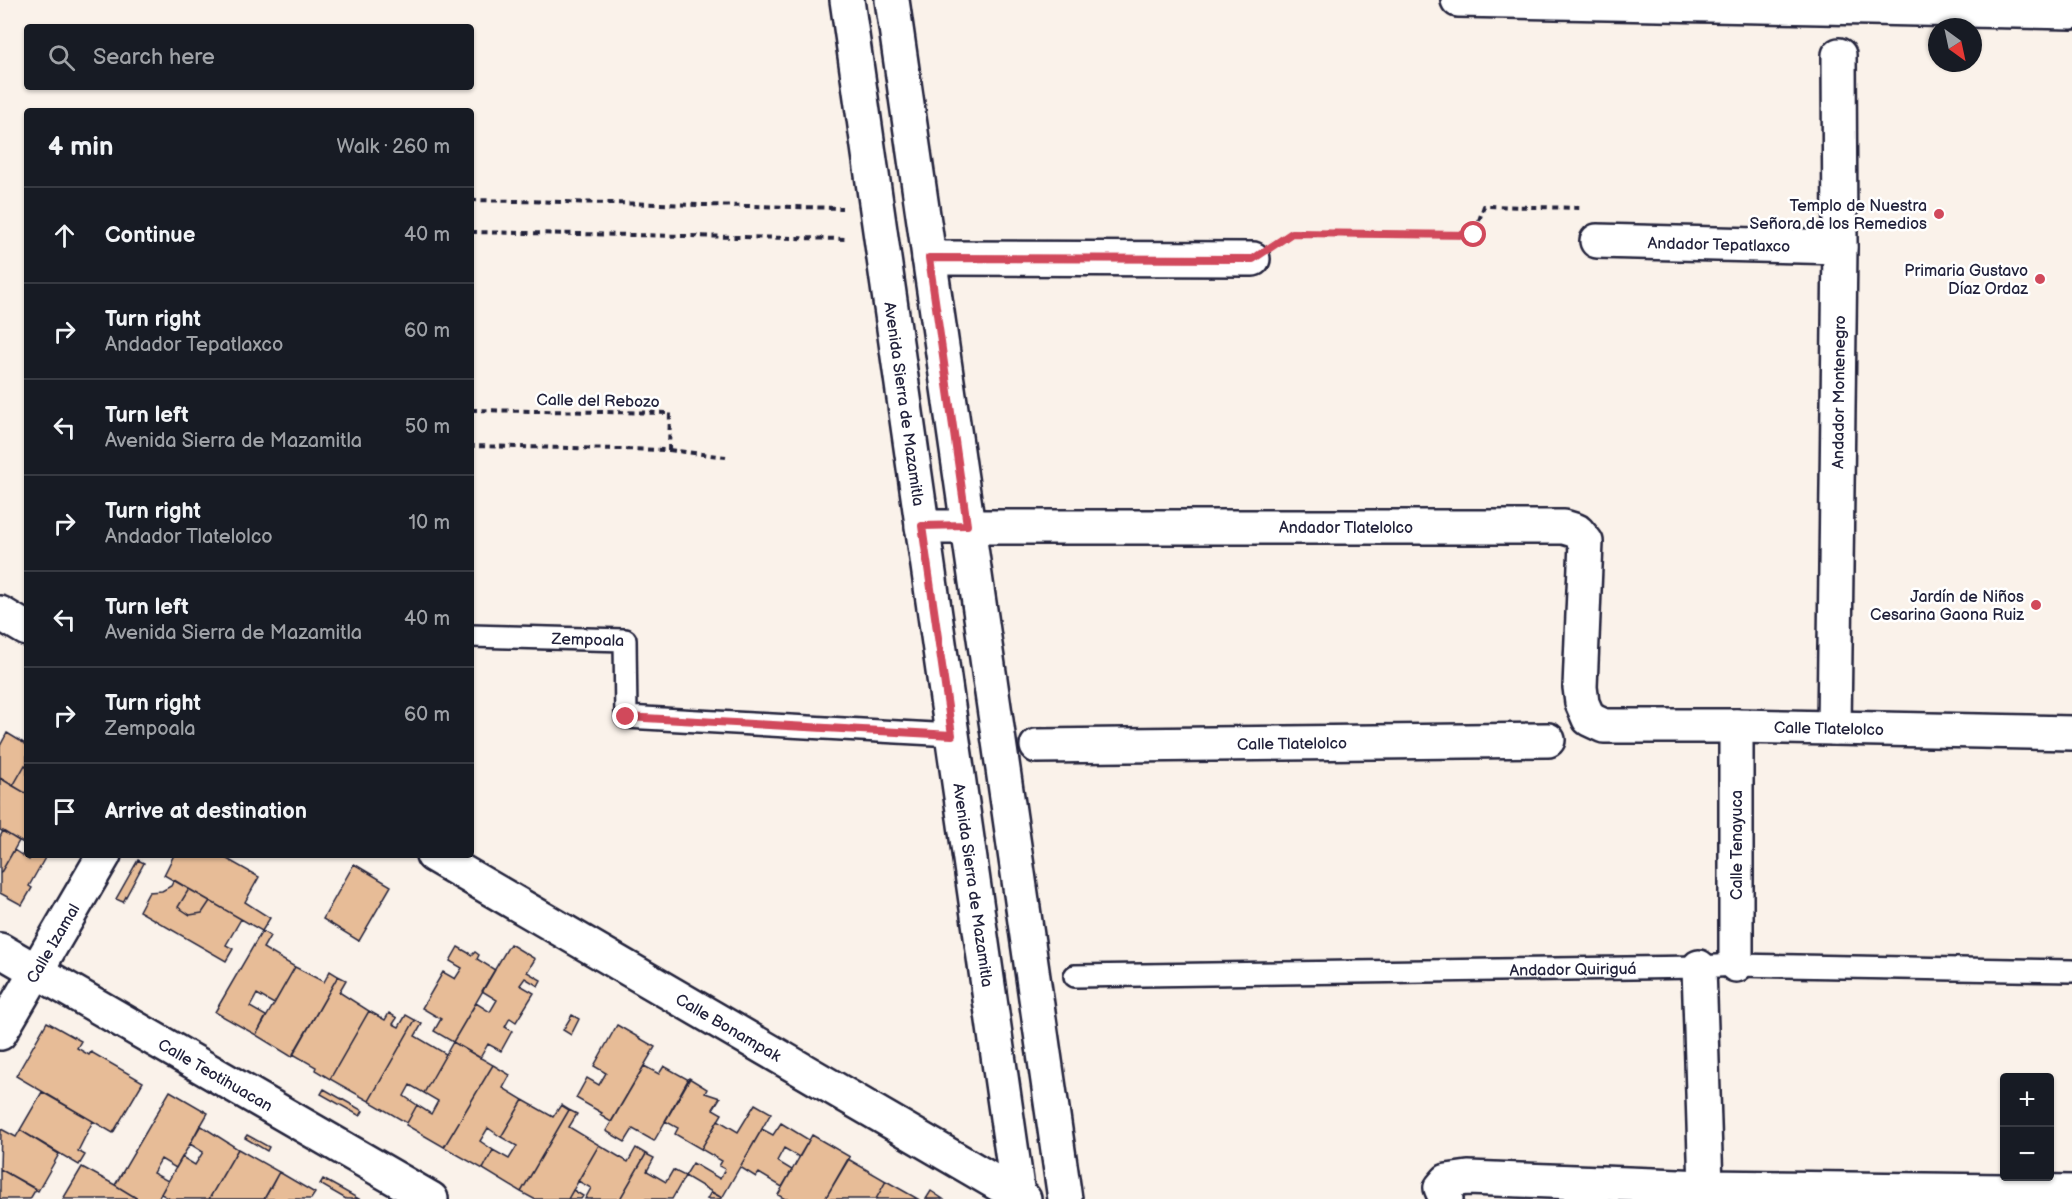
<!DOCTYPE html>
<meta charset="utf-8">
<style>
:root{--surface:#171b24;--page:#20242c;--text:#f1f3f6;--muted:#9ea1a6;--line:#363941}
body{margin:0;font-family:"Balsamiq Sans",sans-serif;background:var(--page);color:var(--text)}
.controls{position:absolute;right:18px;bottom:18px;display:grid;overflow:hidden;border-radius:6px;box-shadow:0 2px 4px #0004}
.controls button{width:54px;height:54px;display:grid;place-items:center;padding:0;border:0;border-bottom:2px solid var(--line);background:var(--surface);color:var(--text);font:30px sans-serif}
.compass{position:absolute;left:1928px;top:18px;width:54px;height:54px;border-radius:50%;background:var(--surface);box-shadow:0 2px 4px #0004;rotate:147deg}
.stop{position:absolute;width:18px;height:18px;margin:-14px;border:4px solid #d1495b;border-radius:50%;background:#fff}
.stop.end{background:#d1495b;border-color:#fff;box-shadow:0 2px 6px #0008}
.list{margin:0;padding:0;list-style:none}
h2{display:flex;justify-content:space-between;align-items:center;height:78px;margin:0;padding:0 24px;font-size:26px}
h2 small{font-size:20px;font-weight:400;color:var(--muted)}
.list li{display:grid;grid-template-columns:39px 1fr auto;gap:18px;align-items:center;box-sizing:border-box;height:96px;padding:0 24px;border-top:2px solid var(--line)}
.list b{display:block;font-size:22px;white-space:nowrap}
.list p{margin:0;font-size:20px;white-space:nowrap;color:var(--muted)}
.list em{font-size:20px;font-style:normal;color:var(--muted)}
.icon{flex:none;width:33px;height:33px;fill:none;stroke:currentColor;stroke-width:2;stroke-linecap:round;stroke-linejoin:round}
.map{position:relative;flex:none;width:2072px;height:1199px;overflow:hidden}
.search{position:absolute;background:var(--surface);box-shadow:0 2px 4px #0004;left:24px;top:24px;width:450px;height:66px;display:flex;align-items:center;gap:15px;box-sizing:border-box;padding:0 21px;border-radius:6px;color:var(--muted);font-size:22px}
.panel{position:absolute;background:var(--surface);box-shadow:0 2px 4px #0004;left:24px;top:108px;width:450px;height:750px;border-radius:6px}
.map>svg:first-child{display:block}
.building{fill:#e7bc97;stroke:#22223b;stroke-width:1.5}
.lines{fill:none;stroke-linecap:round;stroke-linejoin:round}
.lane-casing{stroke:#22223b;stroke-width:26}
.street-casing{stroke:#22223b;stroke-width:38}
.secondary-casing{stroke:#22223b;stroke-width:38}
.path{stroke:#22223b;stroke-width:4;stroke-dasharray:6 4.5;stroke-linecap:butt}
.lane{stroke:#fff;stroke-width:21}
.street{stroke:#fff;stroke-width:33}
.secondary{stroke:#fff;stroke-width:33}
.route{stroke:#d1495b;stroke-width:8}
.poi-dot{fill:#d1495b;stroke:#fff;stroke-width:2}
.labels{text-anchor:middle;stroke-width:5;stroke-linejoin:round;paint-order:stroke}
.poi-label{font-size:16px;fill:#22223b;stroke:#fff;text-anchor:end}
.street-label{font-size:16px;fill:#22223b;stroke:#fff}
</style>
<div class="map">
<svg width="2072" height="1199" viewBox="0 0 2072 1199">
<rect width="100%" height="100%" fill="#faf2ea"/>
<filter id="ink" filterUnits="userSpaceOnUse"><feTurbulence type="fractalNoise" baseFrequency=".0167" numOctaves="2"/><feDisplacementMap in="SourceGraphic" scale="12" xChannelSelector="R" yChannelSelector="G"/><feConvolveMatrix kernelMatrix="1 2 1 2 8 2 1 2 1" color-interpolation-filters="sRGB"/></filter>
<g filter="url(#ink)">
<path class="building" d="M7,733L27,745V767L25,765L13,786L0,778V746Z
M25,765L27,767V794L13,786Z
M0,778L27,794V845L0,830Z
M3,831L19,841L0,874V837Z
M14,850L29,860L32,855L46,856L29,886L32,888L22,905L0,893V874Z
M174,855H220L259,877L245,902L270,918L262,931L164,875Z
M138,860L144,863L123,902L116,899Z
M354,864L391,886L359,941L323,919Z
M174,880L189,889L178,907L190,915L202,913L210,901L241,919L226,945L233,949L226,961L139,911L149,892L162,891L171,886Z
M189,889L210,901L202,913L190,915L178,907Z
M262,931L270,936L263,948L295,967L274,1004L257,994L250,1007L266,1016L256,1035L215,1012Z
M510,944L535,959L527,972L541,980L538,986L525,978L520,985L534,993L516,1022L510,1018L505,1027L512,1031L501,1051L488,1044L480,1058L453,1042L476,1003L490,1012L497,1000L482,991Z
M458,947L472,955L475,952L479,955L477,959L495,970L453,1042L434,1031L441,1019L422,1008L443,972L455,979L462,968L450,961Z
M295,967L324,982L330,971L338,976L292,1057L256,1035Z
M338,976L346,980L339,992L369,1011L330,1079L315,1070L316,1067L293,1054Z
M369,1011L385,1020L389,1013L397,1018L393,1024L399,1027L406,1015L415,1020L369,1101L330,1079Z
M572,1015L579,1019L571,1035L563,1030Z
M415,1020L422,1024L415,1036L446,1054L424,1093L410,1085L404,1096L417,1105L407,1123L369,1101Z
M47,1022L81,1041L77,1048L89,1055L91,1052L143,1082L113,1133L16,1076Z
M617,1025L655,1047L611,1122L600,1115L602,1113L576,1098L587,1078L599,1085L606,1073L594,1066Z
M453,1042L493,1065L444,1147L406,1125L417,1105L431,1114L438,1101L424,1093Z
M493,1065L510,1075L503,1088L523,1100L501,1137L488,1128L480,1141L493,1150L483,1169L444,1147Z
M644,1066L659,1074L664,1066L689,1080L654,1141L633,1129L625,1142L606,1131Z
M689,1078L707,1089L705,1093L720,1098L713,1109L722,1114L701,1149L675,1134L678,1128L665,1121Z
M324,1089L363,1111L360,1116L321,1094Z
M170,1091L208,1113L176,1168L161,1159L153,1173L168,1181L158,1199H138L115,1185Z
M42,1092L93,1121L78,1151L85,1155L79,1165L20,1130Z
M523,1100L553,1117L561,1105L569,1110L521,1192L483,1169L493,1150L509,1159L517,1146L501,1137Z
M755,1104L771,1113L722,1198L685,1176L693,1163L720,1179L725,1169L719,1166L722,1161L701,1149L718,1120L738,1132Z
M569,1110L577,1114L569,1127L599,1145L568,1199H534L521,1192Z
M781,1123L809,1140L799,1157L784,1148L777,1161L792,1170L782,1187L759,1173L756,1177L740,1167L762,1129L773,1135Z
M200,1125L238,1149L209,1199H170L161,1194L182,1157L195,1165L203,1152L190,1144Z
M1,1129L16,1137L20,1130L59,1154L38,1191L0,1169Z
M247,1135L269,1147L267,1151L245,1138Z
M812,1135L850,1157L825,1199H785L778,1195Z
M599,1145L628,1162L636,1148L646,1154L620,1199H585L591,1188L578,1181Z
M238,1149L279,1172L269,1191L264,1199H209Z
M646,1154L654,1158L647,1171L666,1182L673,1170L685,1176L672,1199H620Z
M848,1159L886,1181L876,1199H825Z
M82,1167L115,1185L138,1199H63Z
M0,1169L36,1189L30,1199H0Z
M279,1172L315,1193L311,1199H264Z
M323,1179L359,1199H346L320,1184Z
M886,1181L918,1199H876Z
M573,1190L583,1196L581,1199H568Z
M931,1191L943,1199H926Z
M711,1192L722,1198L721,1199H707Z"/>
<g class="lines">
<defs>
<g id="lane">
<path id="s1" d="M471,636L625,640L626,717L952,735"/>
<path id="s2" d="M1075,976L1699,967L1736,965L2072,971"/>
</g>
<g id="street">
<path d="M1458,0L2072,12"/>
<path id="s3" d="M1597,241L1840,247"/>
<path d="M929,258L1253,259"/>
<path id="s4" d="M922,527H1564L1577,531L1586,542L1580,687L1582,703L1589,719L1604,726H1736L2072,733"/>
<path d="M0,613L27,629"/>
<path d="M1736,726V965"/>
<path id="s5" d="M1834,728L1840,247L1839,55"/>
<path id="s6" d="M1037,746L1548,740"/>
<path id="s7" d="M433,855L1024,1199"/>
<path id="s8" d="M0,950L431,1199"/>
<path d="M1699,967L1706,1187"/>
<path id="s9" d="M0,1033L104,855"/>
<path d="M1446,1199L1441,1188L1447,1181L1468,1178L1706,1187L2072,1192"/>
</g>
<g id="secondary">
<path id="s10" d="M847,0L1018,1195L1016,1199"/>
<path d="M892,0L1065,1199"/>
</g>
</defs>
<use href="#lane" class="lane-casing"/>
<use href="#street" class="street-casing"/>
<use href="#secondary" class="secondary-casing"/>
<path class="path" d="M471,200L842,208
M471,232L847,239
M1281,240L1292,233L1474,235L1484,206L1582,208
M471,410L670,413L669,450L471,446
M669,450L726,457"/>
<use href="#lane" class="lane"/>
<use href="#street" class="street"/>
<use href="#secondary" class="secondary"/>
</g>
</g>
<g class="lines" filter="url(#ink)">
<path class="route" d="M626,717L952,735L922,526L967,525L929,258L1253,259L1292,233L1474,235"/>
</g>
<g class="poi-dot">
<circle cx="1939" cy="214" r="6"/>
<circle cx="2040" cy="279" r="6"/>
<circle cx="2036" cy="605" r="6"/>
</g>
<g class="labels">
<g class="poi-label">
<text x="1927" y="211">Templo de Nuestra<tspan x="1927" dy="18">Señora de los Remedios</tspan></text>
<text x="2028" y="276">Primaria Gustavo<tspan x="2028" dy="18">Díaz Ordaz</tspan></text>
<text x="2024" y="602">Jardín de Niños<tspan x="2024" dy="18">Cesarina Gaona Ruiz</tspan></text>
</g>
<g class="street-label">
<text dy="6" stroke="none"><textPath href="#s3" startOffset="122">Andador Tepatlaxco</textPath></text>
<text dy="6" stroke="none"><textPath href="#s5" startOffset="336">Andador Montenegro</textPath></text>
<text transform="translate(598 400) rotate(1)" y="6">Calle del Rebozo</text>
<text dy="6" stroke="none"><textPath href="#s10" startOffset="408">Avenida Sierra de Mazamitla</textPath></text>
<text dy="6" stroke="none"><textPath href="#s4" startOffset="424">Andador Tlatelolco</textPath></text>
<text dy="6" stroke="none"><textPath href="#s1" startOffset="117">Zempoala</textPath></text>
<text dy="6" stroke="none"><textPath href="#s4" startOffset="1090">Calle Tlatelolco</textPath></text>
<text dy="6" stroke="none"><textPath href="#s6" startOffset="255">Calle Tlatelolco</textPath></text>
<text transform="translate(1736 845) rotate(-90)" y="6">Calle Tenayuca</text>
<text dy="6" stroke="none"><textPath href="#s10" startOffset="894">Avenida Sierra de Mazamitla</textPath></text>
<text dy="6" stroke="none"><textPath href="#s9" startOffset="104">Calle Izamal</textPath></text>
<text dy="6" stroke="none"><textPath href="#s2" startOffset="498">Andador Quiriguá</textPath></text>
<text dy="6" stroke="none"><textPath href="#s7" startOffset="342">Calle Bonampak</textPath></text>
<text dy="6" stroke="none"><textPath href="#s8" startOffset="249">Calle Teotihuacan</textPath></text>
</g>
</g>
</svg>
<div class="controls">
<button>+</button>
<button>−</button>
</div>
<svg class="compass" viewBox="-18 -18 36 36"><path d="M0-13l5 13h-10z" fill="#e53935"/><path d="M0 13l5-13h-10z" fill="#9ea1a6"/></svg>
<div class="stop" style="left:1474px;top:235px"></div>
<div class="stop end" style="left:626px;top:717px"></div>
<div class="search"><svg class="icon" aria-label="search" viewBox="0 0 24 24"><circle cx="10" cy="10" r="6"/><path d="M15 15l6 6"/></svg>Search here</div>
<section class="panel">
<h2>4 min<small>Walk · 260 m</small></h2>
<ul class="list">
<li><svg class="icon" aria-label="ahead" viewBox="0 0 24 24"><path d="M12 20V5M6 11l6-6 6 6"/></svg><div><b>Continue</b></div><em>40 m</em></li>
<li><svg class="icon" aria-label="right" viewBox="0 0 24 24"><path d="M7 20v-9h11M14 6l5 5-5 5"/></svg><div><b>Turn right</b><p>Andador Tepatlaxco</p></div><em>60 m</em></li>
<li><svg class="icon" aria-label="left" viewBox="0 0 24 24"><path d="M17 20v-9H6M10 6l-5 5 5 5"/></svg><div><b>Turn left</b><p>Avenida Sierra de Mazamitla</p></div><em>50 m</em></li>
<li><svg class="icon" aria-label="right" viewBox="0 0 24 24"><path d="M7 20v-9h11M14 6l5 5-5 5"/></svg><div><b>Turn right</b><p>Andador Tlatelolco</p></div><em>10 m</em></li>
<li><svg class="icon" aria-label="left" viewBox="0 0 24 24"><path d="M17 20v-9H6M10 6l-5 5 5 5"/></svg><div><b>Turn left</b><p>Avenida Sierra de Mazamitla</p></div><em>40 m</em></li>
<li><svg class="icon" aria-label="right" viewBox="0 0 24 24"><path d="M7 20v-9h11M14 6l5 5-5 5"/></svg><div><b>Turn right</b><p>Zempoala</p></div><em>60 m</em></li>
<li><svg class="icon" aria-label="arrive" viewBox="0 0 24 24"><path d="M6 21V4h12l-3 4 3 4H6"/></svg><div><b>Arrive at destination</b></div></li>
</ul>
</section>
</div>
